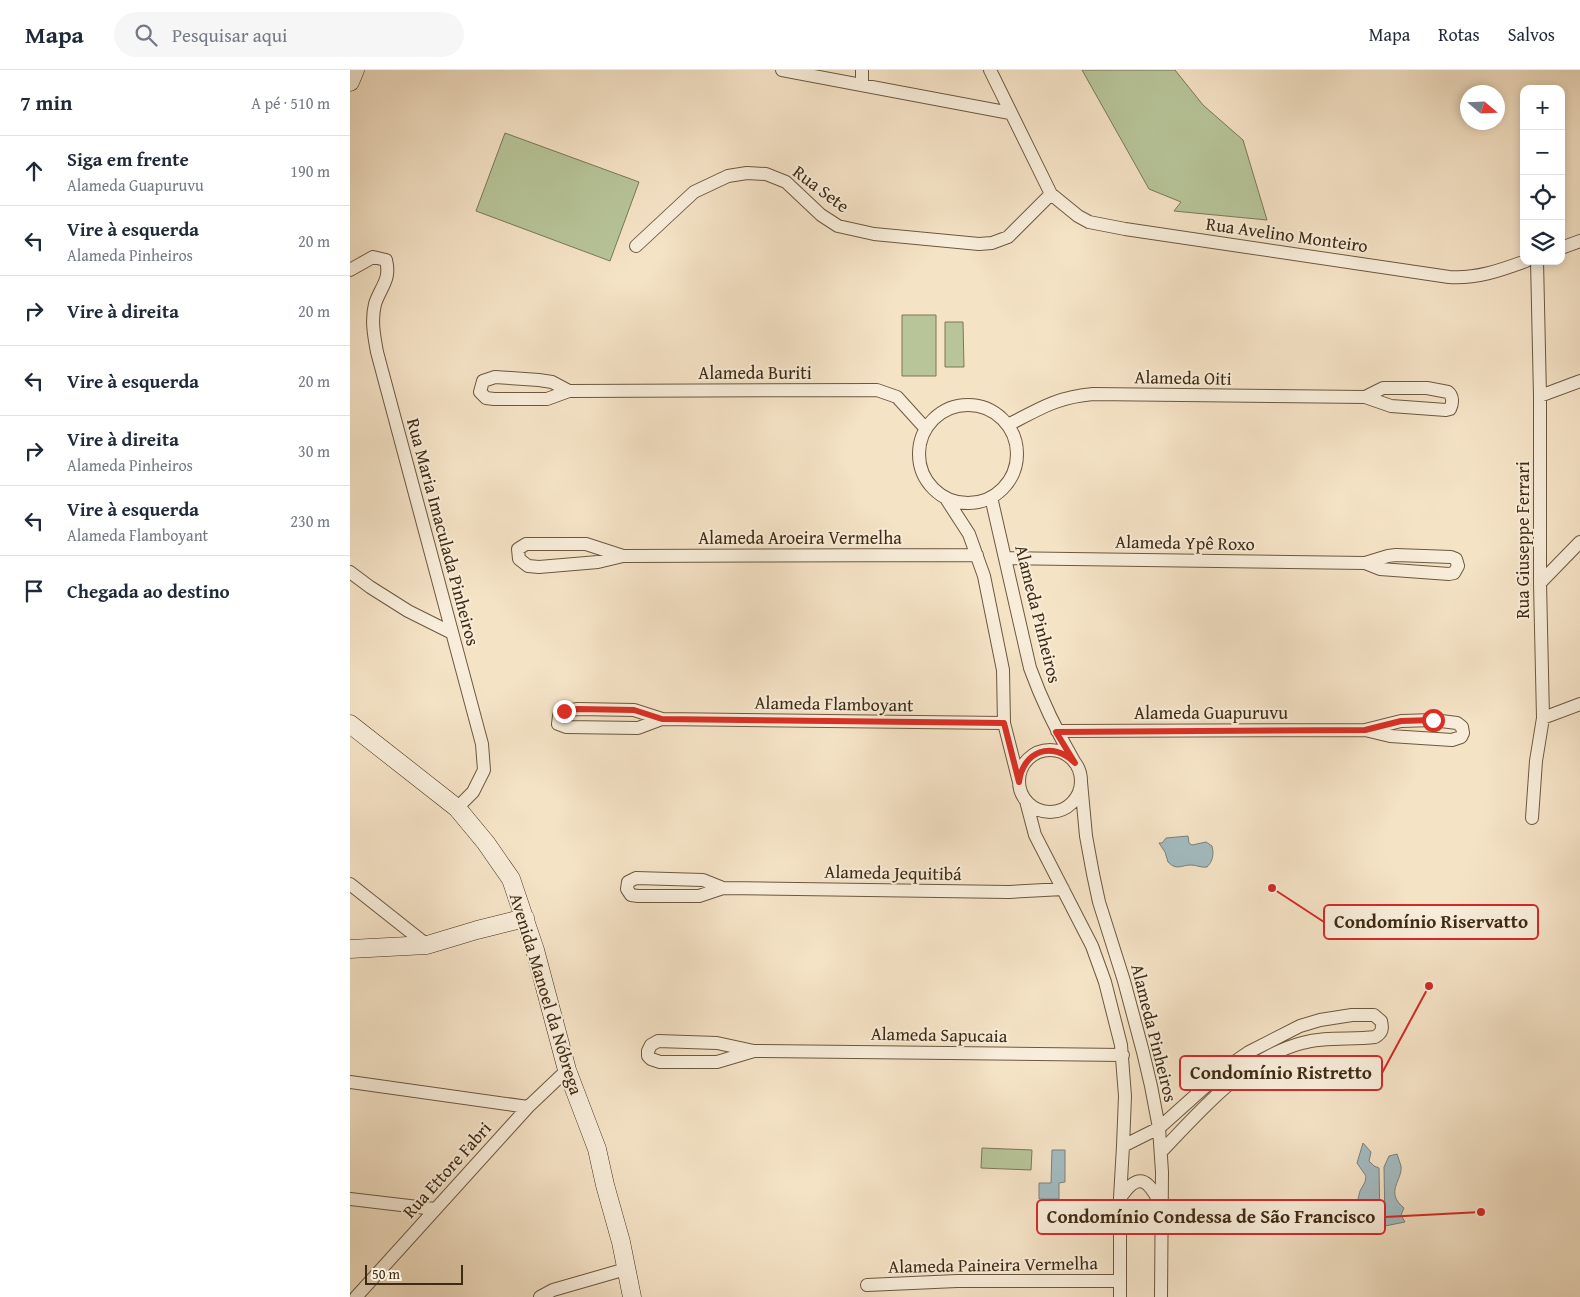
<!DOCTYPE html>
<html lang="pt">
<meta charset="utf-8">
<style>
:root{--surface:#fff;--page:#f6f6f7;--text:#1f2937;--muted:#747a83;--line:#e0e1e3}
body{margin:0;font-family:"Gentium Book Plus",serif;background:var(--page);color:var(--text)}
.controls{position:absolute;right:15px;top:15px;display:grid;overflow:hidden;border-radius:10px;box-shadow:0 2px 8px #0003}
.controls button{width:45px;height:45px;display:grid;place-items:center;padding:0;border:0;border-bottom:1px solid var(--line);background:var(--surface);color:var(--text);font:25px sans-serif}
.compass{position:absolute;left:1110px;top:15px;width:45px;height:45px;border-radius:50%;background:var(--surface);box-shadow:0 2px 8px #0003;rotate:109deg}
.scale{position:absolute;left:15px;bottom:12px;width:98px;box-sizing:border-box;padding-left:5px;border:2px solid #3f2a13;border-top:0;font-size:14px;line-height:18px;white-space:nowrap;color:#3f2a13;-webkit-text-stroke:4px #f8edda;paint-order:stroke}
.stop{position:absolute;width:15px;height:15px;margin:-11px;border:4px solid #d93025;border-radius:50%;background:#fff}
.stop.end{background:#d93025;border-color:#fff;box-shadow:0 1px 5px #0008}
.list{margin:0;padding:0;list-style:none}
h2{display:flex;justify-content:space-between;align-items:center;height:65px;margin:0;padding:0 20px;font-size:21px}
h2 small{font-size:16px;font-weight:400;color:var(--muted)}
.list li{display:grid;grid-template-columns:32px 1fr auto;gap:15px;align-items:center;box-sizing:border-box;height:70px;padding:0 20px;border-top:1px solid var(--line)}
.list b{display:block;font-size:19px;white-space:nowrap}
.list p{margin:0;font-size:16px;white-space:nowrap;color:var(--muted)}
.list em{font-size:16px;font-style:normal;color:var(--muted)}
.icon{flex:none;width:28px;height:28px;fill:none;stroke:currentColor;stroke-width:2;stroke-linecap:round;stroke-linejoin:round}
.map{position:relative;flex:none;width:1230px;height:1227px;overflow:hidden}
header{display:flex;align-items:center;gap:30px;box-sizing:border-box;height:70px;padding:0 25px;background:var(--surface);border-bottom:1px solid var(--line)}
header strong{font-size:24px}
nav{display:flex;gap:28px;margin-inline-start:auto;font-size:18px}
.search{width:350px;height:45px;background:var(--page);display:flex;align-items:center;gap:12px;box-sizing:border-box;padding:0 18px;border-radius:28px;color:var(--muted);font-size:19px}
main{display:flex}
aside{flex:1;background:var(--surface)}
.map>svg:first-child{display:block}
.green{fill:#b7c599;stroke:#7b7856}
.water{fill:#a3bbc1;stroke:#7b817b}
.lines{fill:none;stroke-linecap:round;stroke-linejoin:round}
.street-casing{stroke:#6c5840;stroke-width:14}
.secondary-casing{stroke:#3f2a13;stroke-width:19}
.street{stroke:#f8edda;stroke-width:12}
.secondary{stroke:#f8edda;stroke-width:18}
.route{stroke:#d93025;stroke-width:6}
.labels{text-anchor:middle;stroke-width:4;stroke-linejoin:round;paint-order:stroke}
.street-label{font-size:18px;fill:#3f2a13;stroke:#f8edda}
.leader{fill:none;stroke:#d62828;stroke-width:2}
.callout-dot{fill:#d62828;stroke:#f8edda;stroke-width:2}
.callout{fill:#f8edda;stroke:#d62828;stroke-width:2}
.callout-label{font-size:19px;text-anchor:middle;font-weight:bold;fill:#3f2a13}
</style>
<header>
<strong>Mapa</strong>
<div class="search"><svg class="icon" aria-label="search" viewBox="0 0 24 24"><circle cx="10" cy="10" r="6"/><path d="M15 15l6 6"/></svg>Pesquisar aqui</div>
<nav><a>Mapa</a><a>Rotas</a><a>Salvos</a></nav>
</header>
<main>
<aside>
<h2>7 min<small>A pé · 510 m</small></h2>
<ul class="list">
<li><svg class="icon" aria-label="ahead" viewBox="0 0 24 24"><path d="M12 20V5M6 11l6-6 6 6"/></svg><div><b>Siga em frente</b><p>Alameda Guapuruvu</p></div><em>190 m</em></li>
<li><svg class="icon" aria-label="left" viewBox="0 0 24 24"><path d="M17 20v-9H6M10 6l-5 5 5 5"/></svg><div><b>Vire à esquerda</b><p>Alameda Pinheiros</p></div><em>20 m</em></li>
<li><svg class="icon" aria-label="right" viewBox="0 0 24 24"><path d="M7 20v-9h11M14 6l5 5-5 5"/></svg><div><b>Vire à direita</b></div><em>20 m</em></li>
<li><svg class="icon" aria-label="left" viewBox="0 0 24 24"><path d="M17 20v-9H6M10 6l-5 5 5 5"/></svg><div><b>Vire à esquerda</b></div><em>20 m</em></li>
<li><svg class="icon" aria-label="right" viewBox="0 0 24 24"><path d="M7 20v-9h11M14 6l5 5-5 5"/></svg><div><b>Vire à direita</b><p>Alameda Pinheiros</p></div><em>30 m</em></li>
<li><svg class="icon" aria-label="left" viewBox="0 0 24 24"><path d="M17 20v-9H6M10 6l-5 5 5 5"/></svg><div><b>Vire à esquerda</b><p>Alameda Flamboyant</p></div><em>230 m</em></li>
<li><svg class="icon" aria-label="arrive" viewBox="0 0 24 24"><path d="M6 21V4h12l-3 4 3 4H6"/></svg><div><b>Chegada ao destino</b></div></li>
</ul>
</aside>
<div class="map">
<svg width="1230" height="1227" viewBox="0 0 1230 1227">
<rect width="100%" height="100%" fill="#f5e3c6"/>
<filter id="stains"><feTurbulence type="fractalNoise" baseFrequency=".004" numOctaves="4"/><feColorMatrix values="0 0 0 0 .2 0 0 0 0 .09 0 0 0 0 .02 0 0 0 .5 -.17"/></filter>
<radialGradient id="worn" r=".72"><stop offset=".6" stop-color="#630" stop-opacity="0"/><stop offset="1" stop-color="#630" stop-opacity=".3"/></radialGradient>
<path class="green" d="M732,0H825L853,35L893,70L917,150L824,141L831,132L799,119Z
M155,63L289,112L260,191L126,141Z
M552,245H586V306H552Z
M595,252H613L614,297H595Z
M632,1078L682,1080L681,1100L631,1098Z"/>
<path class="water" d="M838,766L839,773L842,775L856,772L862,776C864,784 863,791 857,797C851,798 847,795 841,795C831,795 827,801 818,792L815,782L809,773H812L816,768Z
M1013,1073L1021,1082L1019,1091L1024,1096L1029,1098L1030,1155H1012L997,1152L1001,1147L998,1142L1007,1133L1010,1121L1015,1112L1016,1106L1007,1093Z
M702,1080H715V1112L709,1113V1129H689V1113H701Z
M1047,1084C1048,1088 1050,1092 1051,1096C1053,1110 1034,1122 1054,1138L1051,1145L1055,1152L1035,1156L1034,1097L1039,1086Z"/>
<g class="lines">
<defs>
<path id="street" d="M432,0L660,43
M640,0L701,124L728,146L739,152L775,159L1099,207C1127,209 1151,200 1176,191
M512,15V0
M286,176L344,122L378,106L397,103L416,104L436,112L471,145L488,156L524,164L629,174L642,173L658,167L701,124
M1211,178L1230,171
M0,200L23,187L36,190C41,210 31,216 25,234C21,250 24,266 27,282L132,674L134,700L123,722L107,738
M219,321L202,312L189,310L145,307L133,311L130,322L136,328L144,329H197L219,321L527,320L547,327L576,359
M1190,326L1230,311
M569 384a49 49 0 1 1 98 0a49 49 0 1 1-98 0Z
M658,355C689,339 707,327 743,324L1015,327L1041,336L1096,340L1100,339C1103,333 1103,326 1098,322L1077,318H1033L1015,327
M595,427L619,464L634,506L653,600L654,653L669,712
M641,427L680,598C692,631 707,662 725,693
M273,486L236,474H176L168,479L169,489L178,496L189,497L248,492L273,486L627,485
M655,488L1015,493L1038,486L1046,485L1101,487L1106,489L1108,496L1104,503L1099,504L1030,499L1015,493
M0,502L20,517L58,541L102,563
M1190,513L1230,472
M1193,648L1230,634
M312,649L288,658L216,657L208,654L209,646L214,641L228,639L284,640L312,649L654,653
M707,661L1015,660L1040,666L1102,670L1111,667L1113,663L1112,657L1107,653L1083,650L1051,651L1015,660
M669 711a31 31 0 1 1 62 0a31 31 0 1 1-62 0Z
M731,712L736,766L743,804L749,832L774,911L793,982L801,1016L809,1058L812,1102L811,1227
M676,731L685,765L742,876L755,912L771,975L775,1026L773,1076L770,1128V1227
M1182,748L1186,691L1193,648L1190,513V326L1187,191
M0,814L77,875
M373,818L353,810L286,808L278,812L277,819L281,825L288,826H349L373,818L659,822L713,819
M404,981L367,992H310L301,989L298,986V981L301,975L308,971L367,973L404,981L773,985
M0,1012L178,1037
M773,1076L809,1058L877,997L899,982L950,956L970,950L1002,945H1024L1031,951C1033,959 1032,963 1025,967C1001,970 976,966 952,973C895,988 850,1041 811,1082
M770,1128C788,1102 797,1108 810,1133
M0,1129L85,1139
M517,1215L607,1211H770
M6,1227L178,1037L217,1000
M190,1227L203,1220L276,1199"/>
<path id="secondary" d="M0,12L5,0
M0,654L107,738L136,773L161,809L185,880L217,1000L247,1079L255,1115L271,1172L282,1227
M0,879L77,875L127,860L175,848"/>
</defs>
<use href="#street" class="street-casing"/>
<use href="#secondary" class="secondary-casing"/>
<use href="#street" class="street"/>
<use href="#secondary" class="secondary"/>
</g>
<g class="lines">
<path class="route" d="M214,641L228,639L284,640L312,649L654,653L669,712C673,681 702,670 725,693L706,662L1015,660L1051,651L1083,650"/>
</g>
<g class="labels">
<g class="street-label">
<text transform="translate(471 119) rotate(37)" y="6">Rua Sete</text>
<text transform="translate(937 165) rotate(8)" y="6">Rua Avelino Monteiro</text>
<text x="405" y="309">Alameda Buriti</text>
<text transform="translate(833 308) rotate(1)" y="6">Alameda Oiti</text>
<text transform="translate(93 462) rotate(75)" y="6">Rua Maria Imaculada Pinheiros</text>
<text x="450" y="474">Alameda Aroeira Vermelha</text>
<text transform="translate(1173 470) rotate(-90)" y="6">Rua Giuseppe Ferrari</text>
<text transform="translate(835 473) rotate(1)" y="6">Alameda Ypê Roxo</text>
<text transform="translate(688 544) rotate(76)" y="6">Alameda Pinheiros</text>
<text transform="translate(484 634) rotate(1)" y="6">Alameda Flamboyant</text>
<text x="861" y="649">Alameda Guapuruvu</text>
<text transform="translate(543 803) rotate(1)" y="6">Alameda Jequitibá</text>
<text transform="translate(196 924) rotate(73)" y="6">Avenida Manoel da Nóbrega</text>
<text transform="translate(804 963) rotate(76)" y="6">Alameda Pinheiros</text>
<text transform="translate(589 965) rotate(1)" y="6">Alameda Sapucaia</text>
<text transform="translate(97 1100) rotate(-48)" y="6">Rua Ettore Fabri</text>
<text transform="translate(643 1195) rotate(-1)" y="6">Alameda Paineira Vermelha</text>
</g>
</g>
<path class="leader" d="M922 818L974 852M1079 916L1032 1003M1131 1142L1035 1147"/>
<g class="callout-dot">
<circle cx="922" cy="818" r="5"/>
<circle cx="1079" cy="916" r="5"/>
<circle cx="1131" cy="1142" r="5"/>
</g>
<g class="callout">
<rect x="974" y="835" width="214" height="34" rx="5"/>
<rect x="830" y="986" width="202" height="34" rx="5"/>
<rect x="687" y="1130" width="348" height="34" rx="5"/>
</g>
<g class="callout-label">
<text x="1081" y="858">Condomínio Riservatto</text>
<text x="931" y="1009">Condomínio Ristretto</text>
<text x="861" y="1153">Condomínio Condessa de São Francisco</text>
</g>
<rect width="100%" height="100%" filter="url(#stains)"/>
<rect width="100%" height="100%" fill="url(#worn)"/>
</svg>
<div class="controls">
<button>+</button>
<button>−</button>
<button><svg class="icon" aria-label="locate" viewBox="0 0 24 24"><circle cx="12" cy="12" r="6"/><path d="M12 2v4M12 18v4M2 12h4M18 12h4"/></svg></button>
<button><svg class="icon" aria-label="layers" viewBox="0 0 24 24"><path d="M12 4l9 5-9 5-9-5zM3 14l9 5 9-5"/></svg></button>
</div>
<svg class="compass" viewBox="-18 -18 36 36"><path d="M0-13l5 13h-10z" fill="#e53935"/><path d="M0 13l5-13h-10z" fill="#747a83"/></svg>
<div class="scale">50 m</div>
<div class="stop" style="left:1083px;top:650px"></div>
<div class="stop end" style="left:214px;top:641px"></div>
</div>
</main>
